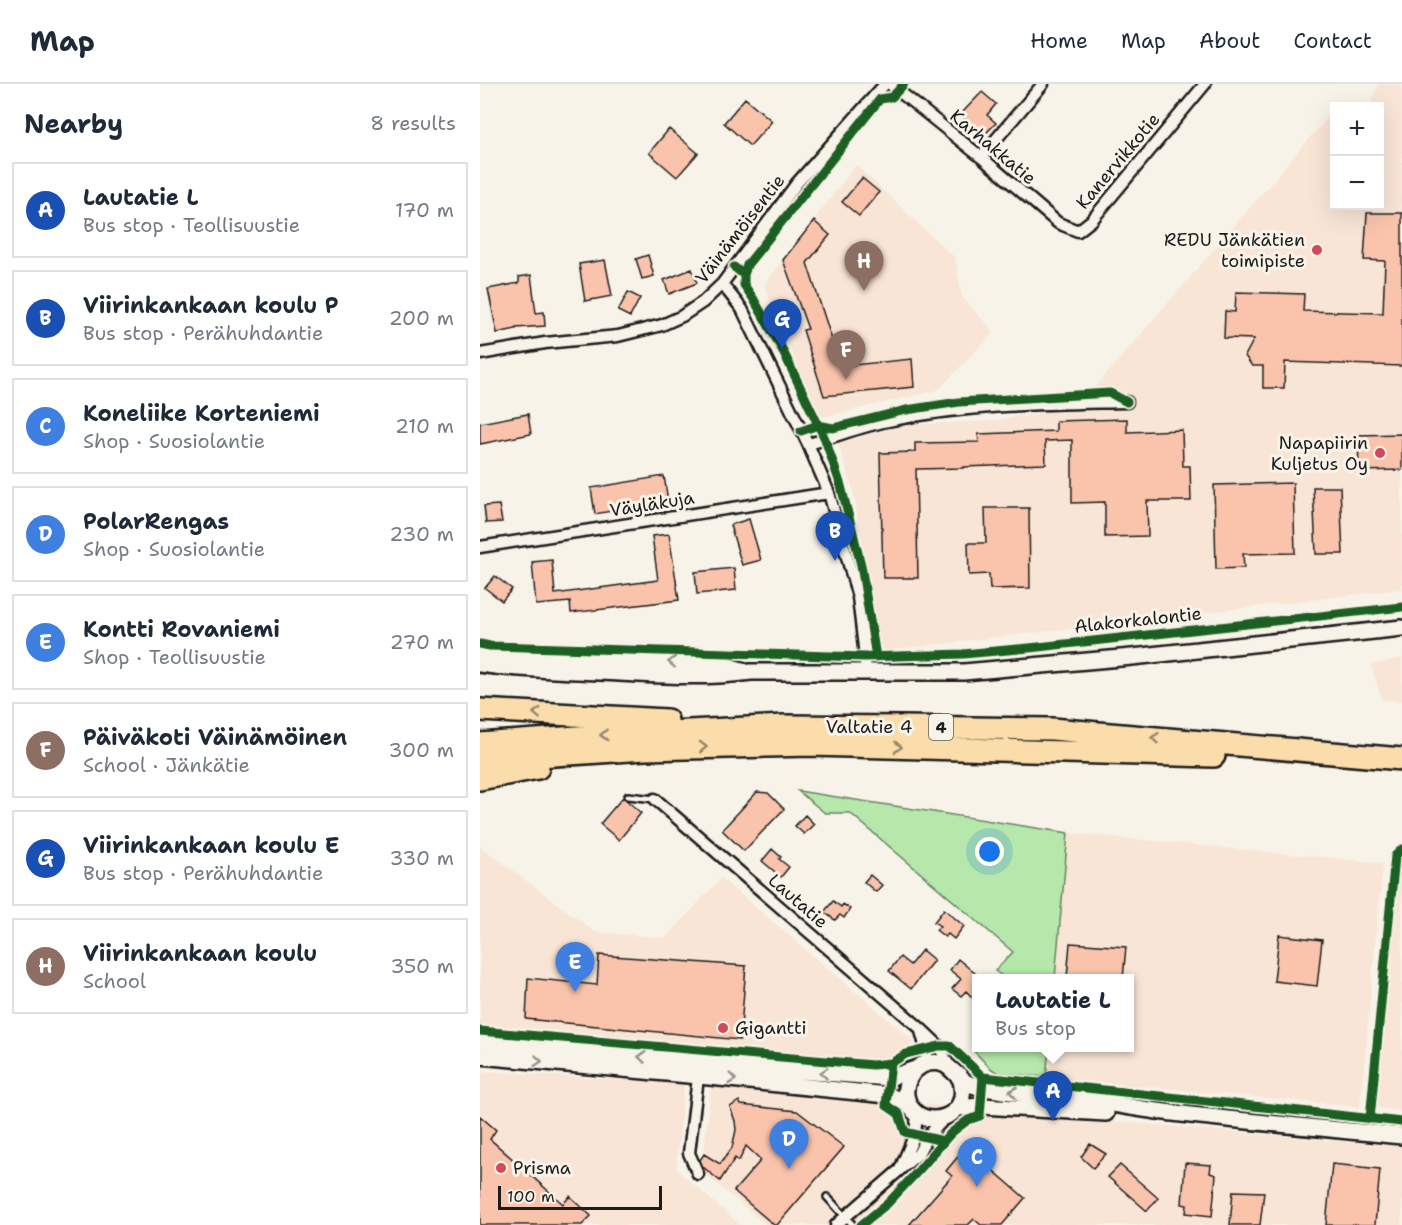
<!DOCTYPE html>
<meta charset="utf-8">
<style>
:root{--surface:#fff;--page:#f2f2f3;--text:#1f2937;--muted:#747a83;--line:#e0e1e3;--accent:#d1495b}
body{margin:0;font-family:"Shantell Sans",sans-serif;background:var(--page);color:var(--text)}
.controls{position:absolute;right:18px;top:18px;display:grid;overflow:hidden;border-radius:0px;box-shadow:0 6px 24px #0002}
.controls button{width:54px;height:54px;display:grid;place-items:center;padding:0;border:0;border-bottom:2px solid var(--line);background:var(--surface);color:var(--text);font:30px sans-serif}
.scale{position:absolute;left:18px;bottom:15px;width:164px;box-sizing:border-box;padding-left:6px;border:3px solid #1c1c1c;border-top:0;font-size:16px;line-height:21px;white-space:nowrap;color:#1c1c1c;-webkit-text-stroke:4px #f7f3e8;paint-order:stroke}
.you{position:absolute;left:510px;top:768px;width:21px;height:21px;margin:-15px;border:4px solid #fff;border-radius:50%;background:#1a73e8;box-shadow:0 0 0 9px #1a73e833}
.badge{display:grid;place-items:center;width:39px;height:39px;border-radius:50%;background:var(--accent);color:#fff;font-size:20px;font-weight:700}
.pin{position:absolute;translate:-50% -50px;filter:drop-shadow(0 2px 3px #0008)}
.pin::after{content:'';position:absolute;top:32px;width:21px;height:18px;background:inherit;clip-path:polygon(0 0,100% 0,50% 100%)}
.popup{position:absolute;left:492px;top:890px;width:162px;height:78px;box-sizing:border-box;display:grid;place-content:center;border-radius:0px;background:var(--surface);filter:drop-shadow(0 2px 4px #0005);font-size:20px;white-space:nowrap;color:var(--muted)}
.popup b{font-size:22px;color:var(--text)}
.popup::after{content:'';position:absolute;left:50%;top:100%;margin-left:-12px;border:12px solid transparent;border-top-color:var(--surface)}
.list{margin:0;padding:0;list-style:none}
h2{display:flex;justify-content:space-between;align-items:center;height:78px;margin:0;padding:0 24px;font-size:26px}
h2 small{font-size:20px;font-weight:400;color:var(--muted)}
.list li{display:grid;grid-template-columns:39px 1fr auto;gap:18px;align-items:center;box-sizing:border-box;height:96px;margin:0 12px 12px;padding:0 12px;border:2px solid var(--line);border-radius:0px}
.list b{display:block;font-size:22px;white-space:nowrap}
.list p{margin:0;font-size:20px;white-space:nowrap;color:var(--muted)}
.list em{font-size:20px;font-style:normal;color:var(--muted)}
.map{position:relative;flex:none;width:922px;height:1141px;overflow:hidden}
header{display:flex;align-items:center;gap:36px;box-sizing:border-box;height:84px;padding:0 30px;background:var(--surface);border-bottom:2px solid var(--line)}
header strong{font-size:28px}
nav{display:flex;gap:33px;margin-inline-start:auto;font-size:21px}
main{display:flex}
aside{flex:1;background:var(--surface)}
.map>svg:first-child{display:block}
.built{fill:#f8e5d6}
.green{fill:#b5e8aa;stroke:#688263;stroke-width:1.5}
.building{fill:#fac4ac;stroke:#1c1c1c;stroke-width:1.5}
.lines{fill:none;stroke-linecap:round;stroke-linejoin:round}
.lane-casing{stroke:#1c1c1c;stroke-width:10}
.street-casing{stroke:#1c1c1c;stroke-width:15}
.secondary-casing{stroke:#1c1c1c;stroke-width:20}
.highway-casing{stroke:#1c1c1c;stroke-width:26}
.lane{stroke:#f7f3e8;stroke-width:5}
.street{stroke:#f7f3e8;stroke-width:10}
.secondary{stroke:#f7f3e8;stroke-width:15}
.highway{stroke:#faddab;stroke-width:21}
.cycleway-casing{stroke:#f7f3e8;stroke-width:13}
.cycleway{stroke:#1b5e20;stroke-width:9}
.oneway{stroke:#94928c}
.oneway2{stroke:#96866b}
.poi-dot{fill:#d1495b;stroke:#f7f3e8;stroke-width:2}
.labels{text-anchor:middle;stroke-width:6;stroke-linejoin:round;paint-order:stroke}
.shield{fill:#f7f3e8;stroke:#5e5c59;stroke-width:1.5}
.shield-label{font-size:16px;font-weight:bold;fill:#1c1c1c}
.street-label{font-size:18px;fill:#1c1c1c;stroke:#f7f3e8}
.poi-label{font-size:18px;fill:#1c1c1c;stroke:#f7f3e8;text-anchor:end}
</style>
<header>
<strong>Map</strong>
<nav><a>Home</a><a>Map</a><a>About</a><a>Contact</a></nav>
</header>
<main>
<aside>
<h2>Nearby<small>8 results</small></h2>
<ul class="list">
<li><span class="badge" style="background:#1a4fb4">A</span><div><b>Lautatie L</b><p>Bus stop · Teollisuustie</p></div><em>170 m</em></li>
<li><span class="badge" style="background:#1a4fb4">B</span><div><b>Viirinkankaan koulu P</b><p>Bus stop · Perähuhdantie</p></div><em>200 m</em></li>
<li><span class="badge" style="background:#3f7fe0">C</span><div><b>Koneliike Korteniemi</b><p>Shop · Suosiolantie</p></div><em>210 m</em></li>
<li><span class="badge" style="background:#3f7fe0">D</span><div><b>PolarRengas</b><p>Shop · Suosiolantie</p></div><em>230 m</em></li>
<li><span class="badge" style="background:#3f7fe0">E</span><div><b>Kontti Rovaniemi</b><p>Shop · Teollisuustie</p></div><em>270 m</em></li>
<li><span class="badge" style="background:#8d6e63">F</span><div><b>Päiväkoti Väinämöinen</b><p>School · Jänkätie</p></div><em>300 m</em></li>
<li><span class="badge" style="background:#1a4fb4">G</span><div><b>Viirinkankaan koulu E</b><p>Bus stop · Perähuhdantie</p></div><em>330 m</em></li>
<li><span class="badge" style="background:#8d6e63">H</span><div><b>Viirinkankaan koulu</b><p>School</p></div><em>350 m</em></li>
</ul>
</aside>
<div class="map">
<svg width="922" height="1141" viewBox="0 0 922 1141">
<rect width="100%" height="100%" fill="#f7f3e8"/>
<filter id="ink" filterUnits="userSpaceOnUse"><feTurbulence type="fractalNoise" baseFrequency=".0167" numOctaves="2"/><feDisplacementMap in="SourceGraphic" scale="12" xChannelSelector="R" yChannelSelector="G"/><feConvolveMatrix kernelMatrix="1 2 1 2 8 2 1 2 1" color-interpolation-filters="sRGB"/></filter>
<g filter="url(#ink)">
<path class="built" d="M898,0H922V505L401,567L373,406L358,359L426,341L513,337L600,321L847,34L854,36V122H900V22H890Z
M376,81L475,174L482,213L514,248L458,306L339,334L284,201Z
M922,574V617L902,616L891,581Z
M588,749L903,779L880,1023L566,993L569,964H650V894H575Z
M0,762L115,848L186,854L241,794L435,958L406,976L0,940Z
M922,777V1027L897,1024L917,780Z
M0,987L204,1000L196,1085L260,1141H0Z
M231,1001L922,1063V1141H287L222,1088Z"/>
<path class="green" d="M318,707L588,749L575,894H525L515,887L533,868L370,729H345Z
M497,964H569L566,993L518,989L510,984L494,967Z"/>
<path class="building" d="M502,8L516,20L507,31L516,39L505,50L480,31Z
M265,14L292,37L270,62L244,39Z
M189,45L218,69L197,93L169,69Z
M382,94L399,108L379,132L362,118Z
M887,129H922V282L805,278L804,304H783V282H772L765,272L774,255L744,254L745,227L755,228L756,208L824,210L823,227L903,229L905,177L884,176Z
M334,137L350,151L327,179L356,268L360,267L363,282L432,275L434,303L344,312L323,246L328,245L303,176Z
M168,171L174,192L162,195L156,175Z
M125,176L132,212L105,217L99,180Z
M212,185L217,199L189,210L184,196Z
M51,191L56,229L64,228L65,242L36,244V245L17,249L8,205L39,199V193Z
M148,208L160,214L150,233L138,227Z
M48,330L51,350L0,360V339Z
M647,335V348L702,346L703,382H710L711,417H667L668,452L625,453V418L592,419V356L565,357L566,380L484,383V384L436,385L438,494H403L400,369L435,368V359L499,358L498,350L576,347V337Z
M922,350V386L879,387L878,351Z
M184,392L188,417L115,430L111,404Z
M813,399L815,469L763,470L764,484L736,485L734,401Z
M833,403H860L863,470H836Z
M19,421L22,438L6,439L4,422Z
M505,424H549L550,504L510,505L509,490L489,491L488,459H506Z
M269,435L281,476L262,481L250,441Z
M189,450L199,516L91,529L90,518L56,521L52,478L72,476L75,510L178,496L172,452Z
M254,484L256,506L217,510L215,488Z
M15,492L32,505L22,517L5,504Z
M277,708L288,709L304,725L264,767L242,746Z
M143,713L161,729L139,756L120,740Z
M325,731L334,740L324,750L315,742Z
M292,765L301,773L299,775L309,783L301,793L282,777Z
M390,791L402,801L396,808L384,798Z
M353,817L361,823L363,820L370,825L364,834L360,831L355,836L344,828Z
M464,825L484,842L474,855L468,850L465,853L456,846L460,842L454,838Z
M799,851L842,856L837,902L794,897Z
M590,859L646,863L643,894H587Z
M442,866L454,876L431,905L409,887L420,873L430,881Z
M119,871L266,882L260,956L46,935L48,894L117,901Z
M478,875L496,890V917L486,907L481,912L472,905L481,895L470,886Z
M259,1017L261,1021L317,1027L364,1063L297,1141H294L254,1107L281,1076L266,1062L259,1077L255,1074L240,1097L223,1083L220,1076L224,1070L240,1080L252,1064L256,1046L255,1037L250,1023Z
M0,1032L16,1046L10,1055L83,1120L90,1112L111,1132L102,1141H0Z
M610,1060L626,1070L613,1084L601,1073Z
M486,1063L545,1114L522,1141H501L494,1135L488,1141H429L472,1092L466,1087Z
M705,1079L731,1081L730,1089L736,1091L732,1132L706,1129L707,1121L702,1120Z
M852,1080L900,1085L895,1141H846Z
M640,1081L678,1114L667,1127L628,1093Z
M753,1107L784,1108L780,1141H750Z"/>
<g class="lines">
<defs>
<path id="lane" d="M148,712L175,715
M347,1113L373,1141"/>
<path id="street" d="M410,0L501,73L578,139L598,147L612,136L725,0
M501,73L563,0
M242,200L262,225L328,360L349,409L378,513L384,564L386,589
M0,270L65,259L138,252L182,241L202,232L223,218L242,200L317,99L405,0
M328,360C355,353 381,342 408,337C486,320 567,320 647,318
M0,463L349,409
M175,715L440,944L459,962L469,982
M441,947L446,965L448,979
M421,1083L435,1050L437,1030
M218,1090L209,1069L219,985
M356,1141L438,1070L447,1053L466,1033"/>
<path id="secondary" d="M0,568C56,576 114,576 170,577C201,578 233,577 262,586
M0,580C39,586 80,586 119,588C169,590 221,595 271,588H484L652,573L922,544
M0,957L220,979L409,994L438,984
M0,972L219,992L407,1011L428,1019
M479,991C497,1036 440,1049 428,1018C421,1002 432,982 449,979C469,975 473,991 487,999C497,1004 512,1005 523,1007C558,1011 592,1015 627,1019C644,1022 660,1025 677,1027C758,1037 840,1044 922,1052
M477,1024L501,1022L626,1029"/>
<path id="highway" d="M0,626L187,636
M0,660L111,652L304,642L422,643L572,645L922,675
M0,676L165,665L332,661L734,672
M0,695L58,684"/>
</defs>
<use href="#lane" class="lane-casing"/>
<use href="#street" class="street-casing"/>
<use href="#secondary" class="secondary-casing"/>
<use href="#highway" class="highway-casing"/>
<use href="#lane" class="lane"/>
<use href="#street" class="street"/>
<use href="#secondary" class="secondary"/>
<use href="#highway" class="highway"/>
<defs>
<path id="cycleway" d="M254,183L264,191V201L273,214L302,265L345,355L361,402L381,481L396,573
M264,191L267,181L400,15L412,13L424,0
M321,347L338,341L353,344L426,326L479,318L630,309L647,318
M0,560L10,562L385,573L483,570L549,564L922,523
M0,947L393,981L411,979L426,970L459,962H470L503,993L922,1038
M411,979L406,1021L419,1030L425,1048L463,1057
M890,1035L915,772L922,765
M381,1141L408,1119L439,1086L471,1049L488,1036L500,1032L503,993"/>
</defs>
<use href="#cycleway" class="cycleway-casing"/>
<use href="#cycleway" class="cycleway"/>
</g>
<defs><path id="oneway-chevron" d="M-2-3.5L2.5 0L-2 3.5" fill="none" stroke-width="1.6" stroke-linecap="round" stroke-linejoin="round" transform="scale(1.5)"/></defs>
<g class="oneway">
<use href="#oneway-chevron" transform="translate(192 578) rotate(-178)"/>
<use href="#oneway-chevron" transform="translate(162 973) rotate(-174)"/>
<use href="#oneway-chevron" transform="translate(58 977) rotate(5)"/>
<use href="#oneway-chevron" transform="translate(344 989) rotate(-176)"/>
<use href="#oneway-chevron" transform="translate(252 995) rotate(6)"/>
<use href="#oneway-chevron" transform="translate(533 1008) rotate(-173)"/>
</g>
<g class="oneway2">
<use href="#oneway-chevron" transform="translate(57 629) rotate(-177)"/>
<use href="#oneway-chevron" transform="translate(124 651) rotate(177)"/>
<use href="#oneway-chevron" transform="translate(675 654) rotate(-175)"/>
<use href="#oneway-chevron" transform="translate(223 663) rotate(-1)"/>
<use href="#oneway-chevron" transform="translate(418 663) rotate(2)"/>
</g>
</g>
<g class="poi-dot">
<circle cx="837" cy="166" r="6"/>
<circle cx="900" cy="369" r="6"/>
<circle cx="243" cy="944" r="6"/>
<circle cx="21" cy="1084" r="6"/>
</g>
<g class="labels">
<rect class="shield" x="449" y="630" width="24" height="26" rx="4.5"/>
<g class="shield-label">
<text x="461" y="649">4</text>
</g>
<g class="street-label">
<text transform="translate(513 63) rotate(40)" y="6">Karhakkatie</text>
<text transform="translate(638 77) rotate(-50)" y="6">Kanervikkotie</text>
<text transform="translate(260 145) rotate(-52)" y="6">Väinämöisentie</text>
<text transform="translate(172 420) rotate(-9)" y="6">Väyläkuja</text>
<text transform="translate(658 536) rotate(-6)" y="6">Alakorkalontie</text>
<text x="389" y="649">Valtatie 4</text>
<text transform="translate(318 817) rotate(41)" y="6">Lautatie</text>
</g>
<g class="poi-label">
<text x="825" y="162">REDU Jänkätien<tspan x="825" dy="21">toimipiste</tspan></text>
<text x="888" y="365">Napapiirin<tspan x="888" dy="21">Kuljetus Oy</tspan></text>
<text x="255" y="950" text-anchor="start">Gigantti</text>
<text x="33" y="1090" text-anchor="start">Prisma</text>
</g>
</g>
</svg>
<div class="controls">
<button>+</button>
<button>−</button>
</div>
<div class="scale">100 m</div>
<div class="you"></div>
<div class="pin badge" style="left:573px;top:1037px;background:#1a4fb4">A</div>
<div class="popup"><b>Lautatie L</b>Bus stop</div>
<div class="pin badge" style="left:355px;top:477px;background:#1a4fb4">B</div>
<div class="pin badge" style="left:497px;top:1103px;background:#3f7fe0">C</div>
<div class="pin badge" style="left:309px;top:1085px;background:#3f7fe0">D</div>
<div class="pin badge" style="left:95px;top:908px;background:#3f7fe0">E</div>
<div class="pin badge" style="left:366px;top:296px;background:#8d6e63">F</div>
<div class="pin badge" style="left:302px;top:265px;background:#1a4fb4">G</div>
<div class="pin badge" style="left:384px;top:207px;background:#8d6e63">H</div>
</div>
</main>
